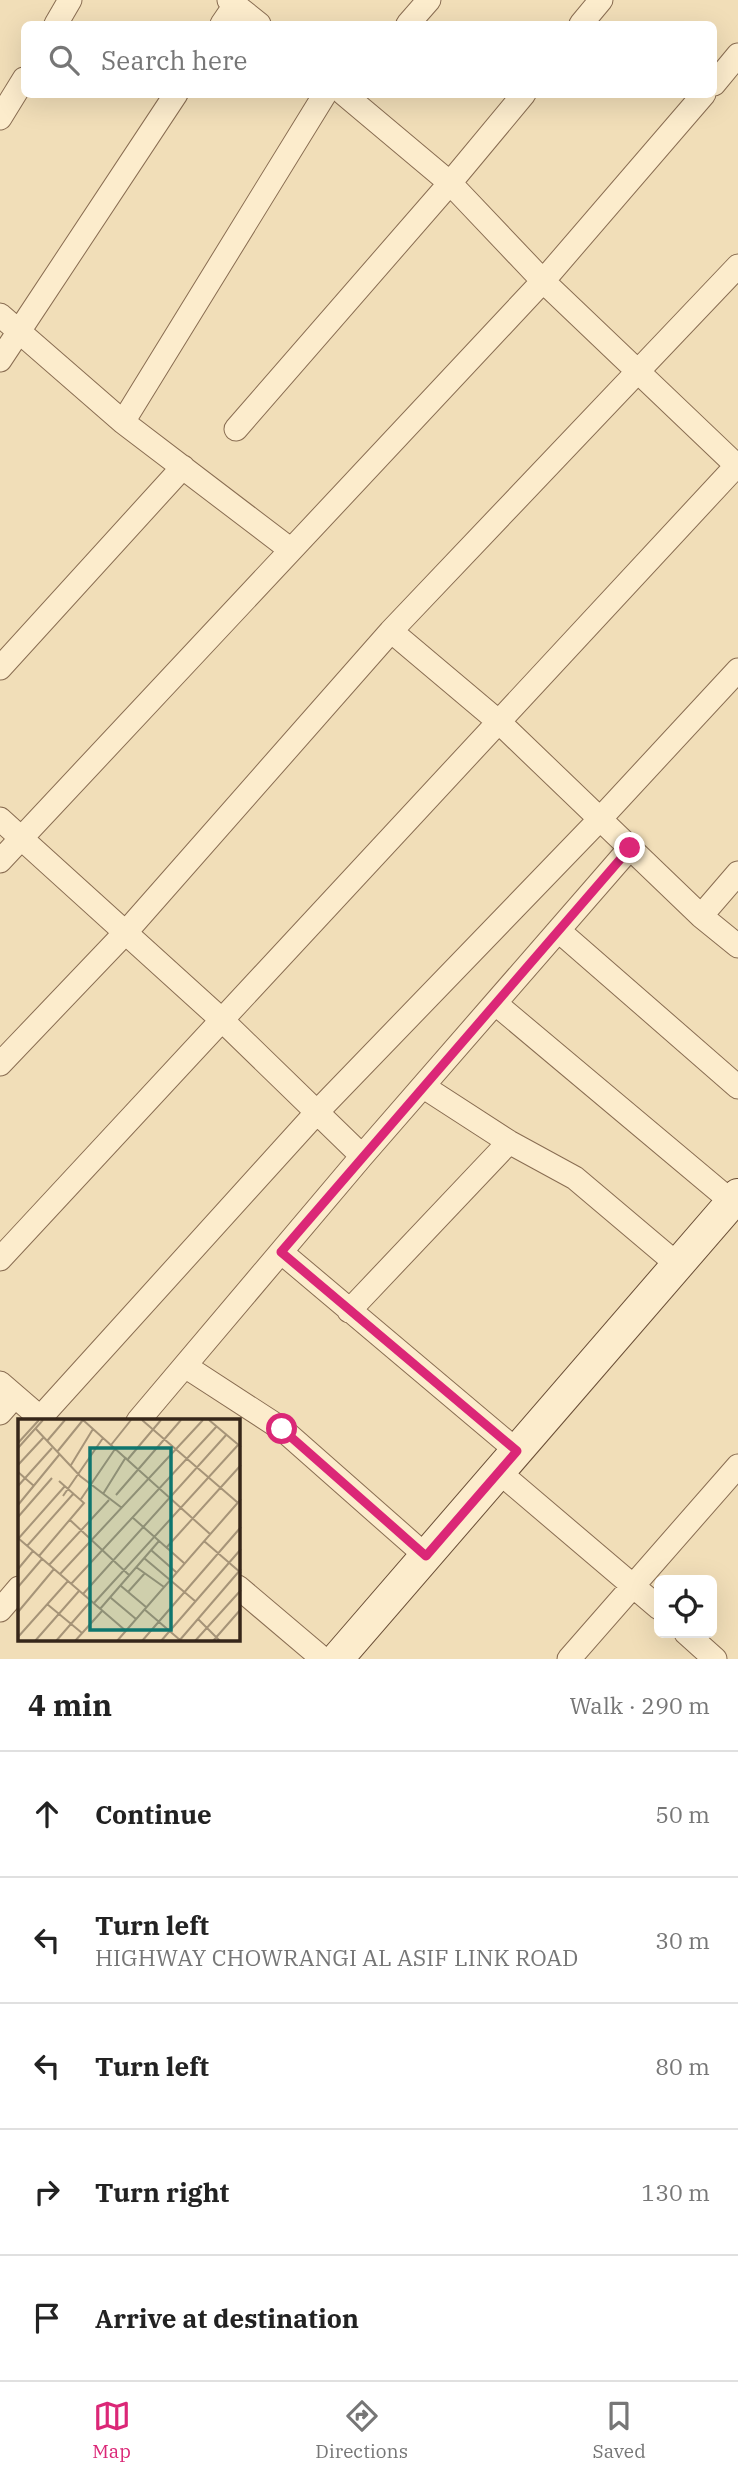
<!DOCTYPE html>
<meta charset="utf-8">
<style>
:root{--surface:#fff;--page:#f2f2f2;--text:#222;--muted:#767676;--line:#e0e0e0;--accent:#db2777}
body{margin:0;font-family:"IBM Plex Serif",serif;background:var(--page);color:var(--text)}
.controls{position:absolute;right:21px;bottom:21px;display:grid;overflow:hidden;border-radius:10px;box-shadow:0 7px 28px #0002}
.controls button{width:63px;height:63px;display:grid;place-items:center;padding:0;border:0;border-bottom:2px solid var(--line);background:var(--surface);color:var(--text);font:35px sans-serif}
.stop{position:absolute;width:21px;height:21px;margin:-16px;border:5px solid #db2777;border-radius:50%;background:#fff}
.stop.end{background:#db2777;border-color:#fff;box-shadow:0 2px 7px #0008}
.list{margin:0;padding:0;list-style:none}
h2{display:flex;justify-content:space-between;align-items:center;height:91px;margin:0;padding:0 28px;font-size:30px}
h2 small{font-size:23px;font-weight:400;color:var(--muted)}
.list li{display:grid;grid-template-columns:46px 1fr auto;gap:21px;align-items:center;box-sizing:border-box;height:126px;padding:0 28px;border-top:2px solid var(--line)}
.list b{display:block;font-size:26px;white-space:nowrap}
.list p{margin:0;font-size:23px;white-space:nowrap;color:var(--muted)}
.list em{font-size:23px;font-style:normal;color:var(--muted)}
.icon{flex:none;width:38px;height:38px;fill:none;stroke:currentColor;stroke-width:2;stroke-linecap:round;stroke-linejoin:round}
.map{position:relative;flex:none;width:738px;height:1659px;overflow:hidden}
.search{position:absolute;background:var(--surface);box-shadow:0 7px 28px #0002;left:21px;right:21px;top:21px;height:77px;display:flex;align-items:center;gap:18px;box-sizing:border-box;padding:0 24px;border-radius:10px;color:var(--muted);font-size:26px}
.sheet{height:721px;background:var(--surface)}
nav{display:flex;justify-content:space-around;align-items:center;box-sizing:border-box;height:98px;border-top:2px solid var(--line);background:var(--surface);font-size:19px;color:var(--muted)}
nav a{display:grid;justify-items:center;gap:4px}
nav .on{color:var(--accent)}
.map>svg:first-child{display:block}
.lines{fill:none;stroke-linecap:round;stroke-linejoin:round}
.street-casing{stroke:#896d52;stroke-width:25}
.secondary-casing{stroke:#6a4e36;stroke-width:34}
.street{stroke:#fceccc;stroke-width:23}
.secondary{stroke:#fceccc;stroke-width:32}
.route{stroke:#db2777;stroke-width:9}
.inset-road{fill:none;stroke:#a69478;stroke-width:2}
.view{fill:#0f766e;fill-opacity:0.15;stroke:#0f766e;stroke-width:3.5}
.inset-edge{fill:none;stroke:#362619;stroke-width:3.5}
</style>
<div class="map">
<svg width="738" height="1659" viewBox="0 0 738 1659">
<rect width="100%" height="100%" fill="#f1deb8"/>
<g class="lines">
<defs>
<path id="street" d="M229,0L259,24
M56,24L70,0
M222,24L235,5
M408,24L429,0
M581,24L601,0
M714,84L738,55
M344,94L450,183L543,281L738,467
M0,118L24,79
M0,315L123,422L291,550
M0,360L176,94
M123,422L325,94
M236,429L450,183L524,94
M391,631L499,722L701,916L738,946
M0,668L183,467
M0,819L223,1021L362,1156
M0,861L543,281L704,94
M701,916L738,873
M559,931L738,1087
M496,1004L738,1207
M0,1064L126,932L391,631L738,266
M424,1087L509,1142L575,1178L678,1265
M281,1252L517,1451
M0,1259L738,464
M349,1311L509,1142
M185,1366L282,1429L426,1556
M0,1383L44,1421
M0,1413L15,1396
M40,1418L318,1111L600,819L738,670
M138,1421L362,1156L630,848
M499,1472L659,1608
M238,1587L323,1659
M0,1610L19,1588
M686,1633L715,1659
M569,1659L738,1466"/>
<path id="secondary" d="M337,1659L738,1195"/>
</defs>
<use href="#street" class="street-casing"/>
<use href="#secondary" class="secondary-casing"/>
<use href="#street" class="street"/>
<use href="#secondary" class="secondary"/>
</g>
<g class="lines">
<path class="route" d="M282,1429L426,1556L517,1451L281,1252L630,848"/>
</g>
<g transform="translate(18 1419)">
<rect width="222" height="222" fill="#f1deb8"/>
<path class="inset-road" d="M65,1L192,115M124,1L219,83M191,1L223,28M18,10L62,57L104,89M29,22L47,1M0,24L21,1M93,26L113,1M0,29L25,1M39,33L65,1M110,40L143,1M0,46L26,18M53,46L75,10M0,53L16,67M0,67L34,29M85,75L108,38M98,76L163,1M45,77L85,19M63,80L97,30M0,86L41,36M0,98L34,59M114,98L166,144M52,101L111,156M0,119L108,212M0,120L47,67M186,122L223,154M9,127L56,74M148,129L223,46M133,131L158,153M21,137L66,84L41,62M126,139L177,182M31,146L91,81M118,148L146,168M0,150L15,132M42,155L185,1M53,165L199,7M103,167L128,188M0,168L24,140M110,173L127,154M65,175L209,15M93,179L118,200M76,184L220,26M29,185L64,214M82,190L141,122M126,190L162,221M0,193L36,150M180,200L202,222M0,218L50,162M17,222L61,172M38,222L73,182M57,222L84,192M99,222L223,80M124,222L223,108M143,222L223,130M161,222L223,150M177,222L223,171M195,222L223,190"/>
<path class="view" d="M72,29H153V211H72Z"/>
<rect width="222" height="222" class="inset-edge"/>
</g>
</svg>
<div class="controls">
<button><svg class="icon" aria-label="locate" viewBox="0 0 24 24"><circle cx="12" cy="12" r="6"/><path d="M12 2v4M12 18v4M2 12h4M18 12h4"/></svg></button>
</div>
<div class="stop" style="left:282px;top:1429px"></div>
<div class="stop end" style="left:630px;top:848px"></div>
<div class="search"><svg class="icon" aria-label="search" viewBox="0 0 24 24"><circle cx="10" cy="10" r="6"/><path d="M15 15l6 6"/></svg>Search here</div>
</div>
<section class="sheet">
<h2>4 min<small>Walk · 290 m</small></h2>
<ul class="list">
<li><svg class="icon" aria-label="ahead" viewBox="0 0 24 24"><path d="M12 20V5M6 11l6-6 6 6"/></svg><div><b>Continue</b></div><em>50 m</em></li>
<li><svg class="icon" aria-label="left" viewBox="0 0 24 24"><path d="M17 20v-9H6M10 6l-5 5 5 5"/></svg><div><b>Turn left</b><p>HIGHWAY CHOWRANGI AL ASIF LINK ROAD</p></div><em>30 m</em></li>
<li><svg class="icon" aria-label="left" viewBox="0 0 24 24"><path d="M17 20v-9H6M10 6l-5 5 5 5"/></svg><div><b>Turn left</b></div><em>80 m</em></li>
<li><svg class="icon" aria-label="right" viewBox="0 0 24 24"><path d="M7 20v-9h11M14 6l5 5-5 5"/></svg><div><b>Turn right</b></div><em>130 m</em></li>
<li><svg class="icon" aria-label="arrive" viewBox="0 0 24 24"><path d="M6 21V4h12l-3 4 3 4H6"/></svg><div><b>Arrive at destination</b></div></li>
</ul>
</section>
<nav>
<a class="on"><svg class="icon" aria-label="map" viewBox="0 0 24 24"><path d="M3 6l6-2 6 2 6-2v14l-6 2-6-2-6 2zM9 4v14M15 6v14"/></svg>Map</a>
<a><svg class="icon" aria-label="directions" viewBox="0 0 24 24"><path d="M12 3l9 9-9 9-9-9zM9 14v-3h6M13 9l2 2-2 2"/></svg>Directions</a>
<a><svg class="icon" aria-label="saved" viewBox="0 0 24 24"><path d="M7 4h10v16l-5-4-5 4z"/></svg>Saved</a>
</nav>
